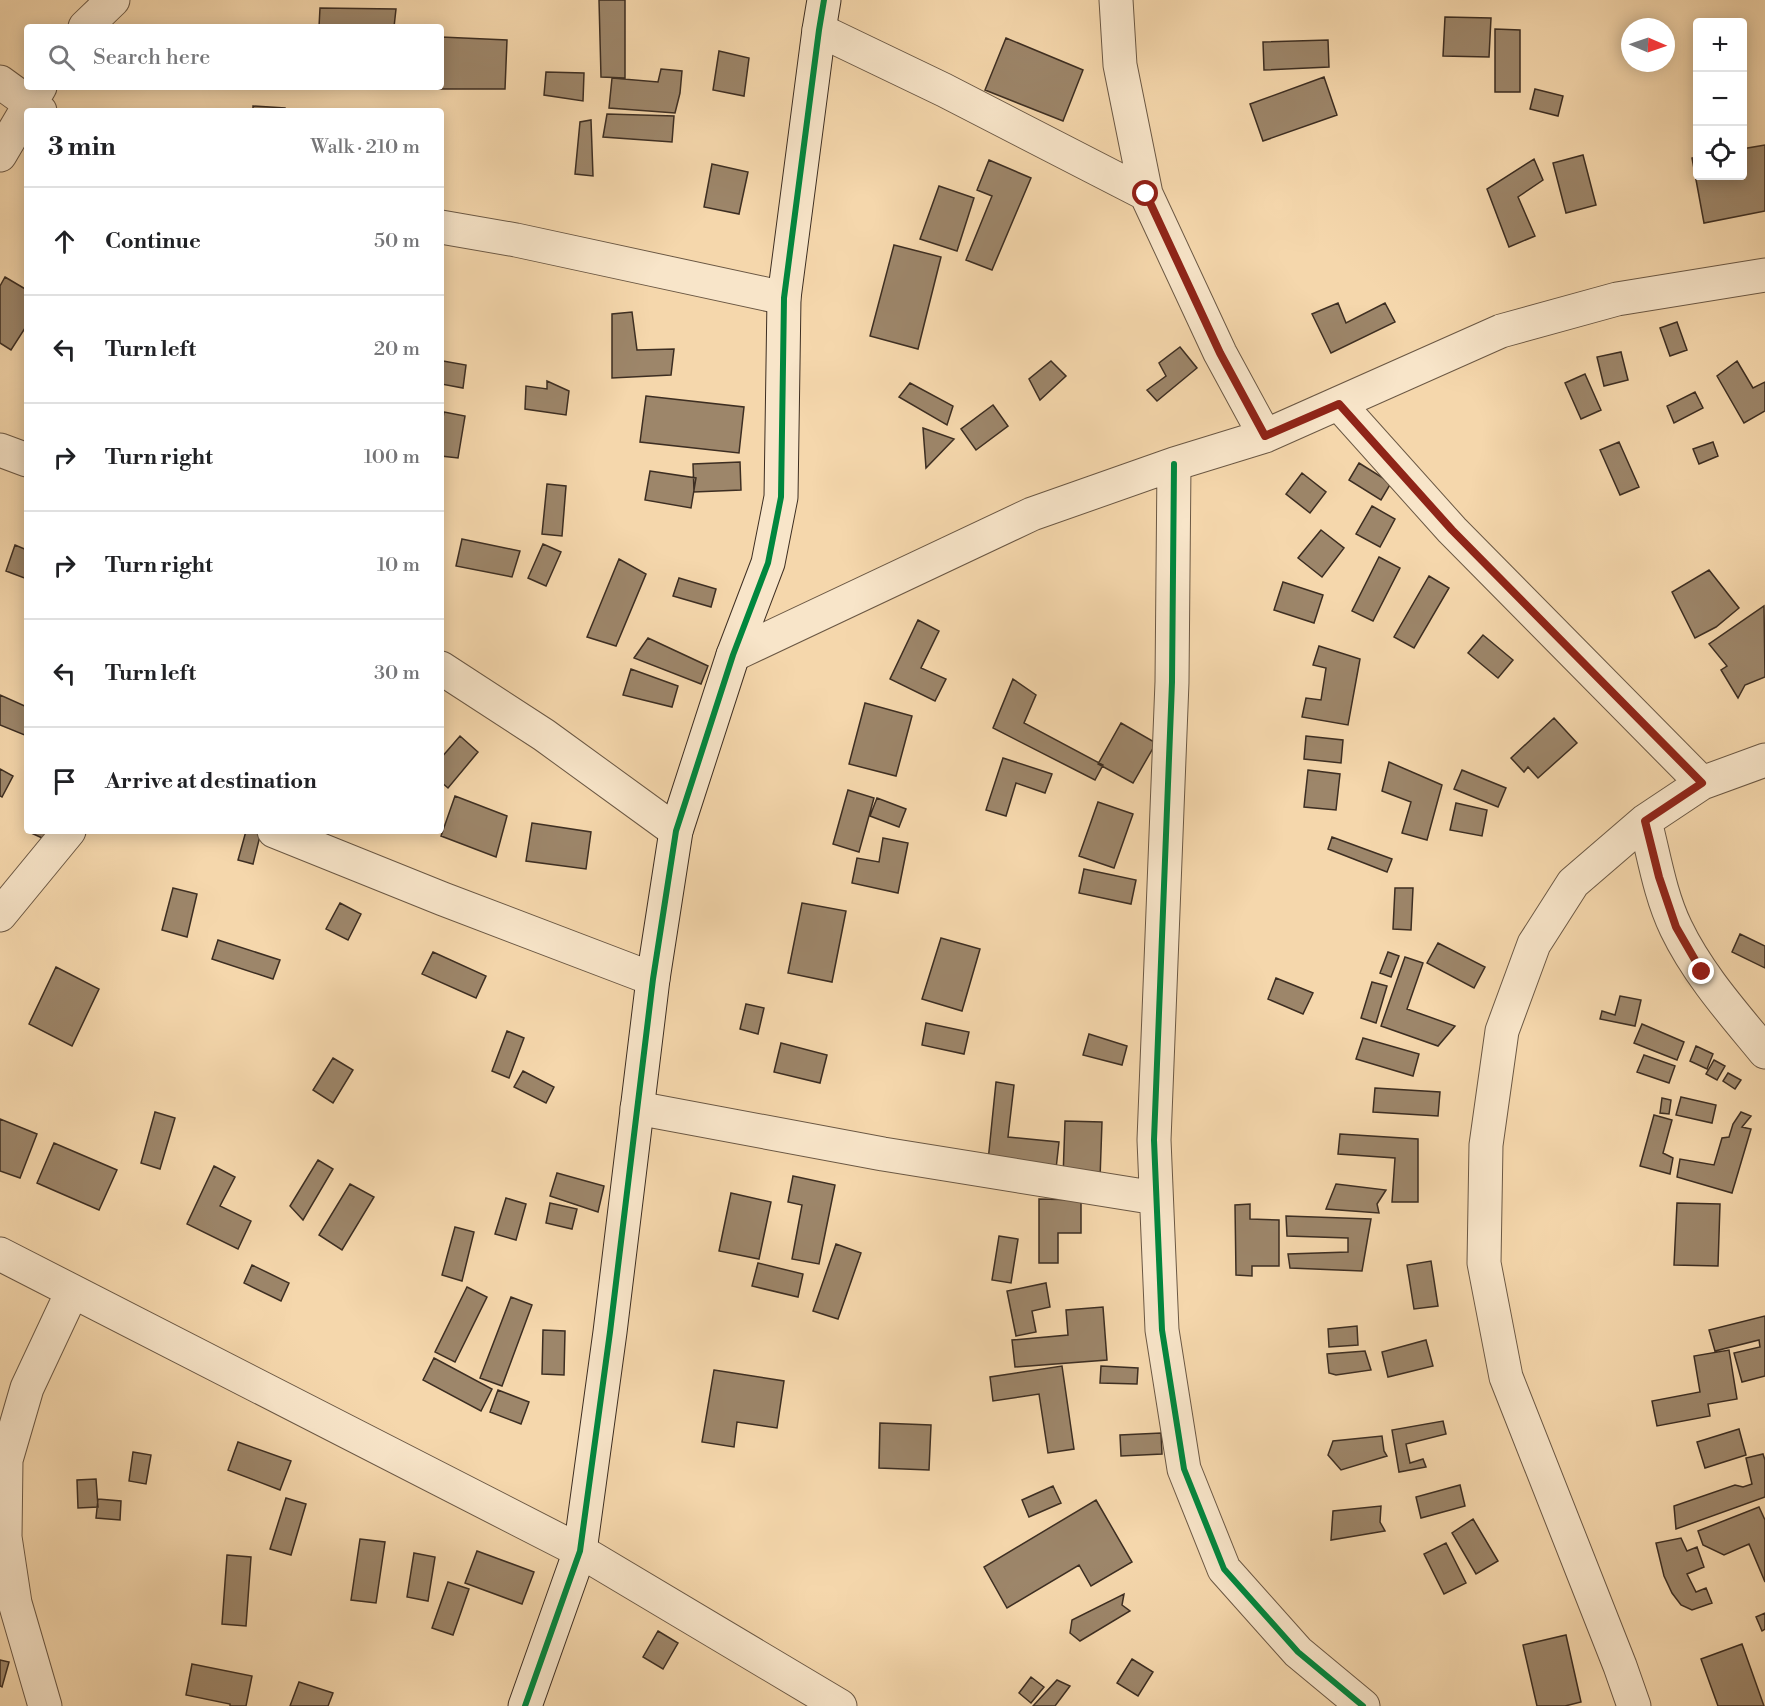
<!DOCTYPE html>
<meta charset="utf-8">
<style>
:root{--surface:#fff;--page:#f6f6f6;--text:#202124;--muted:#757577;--line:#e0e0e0}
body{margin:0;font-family:"Libre Bodoni",serif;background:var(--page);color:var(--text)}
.controls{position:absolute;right:18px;top:18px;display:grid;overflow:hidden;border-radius:6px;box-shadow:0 3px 15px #0003}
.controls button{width:54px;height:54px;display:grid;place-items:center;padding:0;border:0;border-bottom:2px solid var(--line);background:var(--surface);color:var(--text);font:30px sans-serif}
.compass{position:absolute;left:1621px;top:18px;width:54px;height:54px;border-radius:50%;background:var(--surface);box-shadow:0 3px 15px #0003;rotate:92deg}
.stop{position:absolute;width:18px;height:18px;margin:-14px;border:4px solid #8f2418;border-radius:50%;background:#fff}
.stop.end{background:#8f2418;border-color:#fff;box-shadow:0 2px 6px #0008}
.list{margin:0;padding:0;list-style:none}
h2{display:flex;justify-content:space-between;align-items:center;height:78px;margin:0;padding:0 24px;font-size:26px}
h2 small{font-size:20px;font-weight:400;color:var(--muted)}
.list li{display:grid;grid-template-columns:39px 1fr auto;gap:18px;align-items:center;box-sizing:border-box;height:108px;padding:0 24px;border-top:2px solid var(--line)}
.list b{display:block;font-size:22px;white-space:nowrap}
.list em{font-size:20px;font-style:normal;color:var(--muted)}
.icon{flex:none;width:33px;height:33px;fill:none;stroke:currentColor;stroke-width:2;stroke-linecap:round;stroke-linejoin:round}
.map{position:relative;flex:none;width:1765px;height:1706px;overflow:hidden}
.search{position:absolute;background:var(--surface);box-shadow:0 3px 15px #0003;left:24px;top:24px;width:420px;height:66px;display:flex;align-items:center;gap:15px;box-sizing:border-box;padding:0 21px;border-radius:6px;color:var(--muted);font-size:22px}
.panel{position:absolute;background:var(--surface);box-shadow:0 3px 15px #0003;left:24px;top:108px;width:420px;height:726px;border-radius:6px}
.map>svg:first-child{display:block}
.building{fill:#9d866a;stroke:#3d2e22;stroke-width:1.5}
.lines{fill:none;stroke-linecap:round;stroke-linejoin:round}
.street-casing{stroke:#6b5844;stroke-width:35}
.secondary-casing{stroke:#3d2e22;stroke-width:35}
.street{stroke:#f8e5c9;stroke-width:33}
.secondary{stroke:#f8e5c9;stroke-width:33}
.cycleway-casing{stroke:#f8e5c9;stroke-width:10}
.cycleway{stroke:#00873e;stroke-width:6}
.route{stroke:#8f2418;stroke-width:8}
</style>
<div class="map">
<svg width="1765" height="1706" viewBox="0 0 1765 1706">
<rect width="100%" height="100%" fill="#f5d7ac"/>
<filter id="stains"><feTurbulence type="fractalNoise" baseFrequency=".00333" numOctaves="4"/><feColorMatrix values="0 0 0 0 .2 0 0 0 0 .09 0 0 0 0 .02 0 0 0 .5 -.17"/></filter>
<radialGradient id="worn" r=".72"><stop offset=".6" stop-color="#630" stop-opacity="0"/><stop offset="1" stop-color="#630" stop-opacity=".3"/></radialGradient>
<path class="building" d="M599,0H625V78L601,77Z
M320,8L396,9L394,27H319Z
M1445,17L1491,18L1489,57L1443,56Z
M1495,29L1520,30V92H1495Z
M441,37L507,40L505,89H437V87H441Z
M1006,38L1083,70L1063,121L985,90Z
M1328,40L1329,67L1264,70L1263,42Z
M719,51L749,58L744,96L713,90Z
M661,69L682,71L680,93L675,113L609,108L612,78L658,82Z
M546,72L584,73L583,101L544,95Z
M1324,77L1337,115L1263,141L1250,104Z
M1535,89L1563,96L1558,116L1530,109Z
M253,106L285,108V111H253Z
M607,114L674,116L672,142L603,137Z
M591,120L593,176L575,174L580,122Z
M1765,145V211L1704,223L1692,158L1698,157V176H1742V149Z
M1583,155L1596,205L1566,213L1553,163Z
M1534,159L1543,180L1518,197L1535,236L1509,247L1487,189Z
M989,160L1031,178L992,270L966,260L992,196L977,190Z
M712,164L748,172L739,214L704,207Z
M939,186L974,198L957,251L920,239Z
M894,245L941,257L918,349L870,336Z
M5,277L27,290V325L11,350L0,343V286Z
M1338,303L1346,323L1385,303L1395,322L1331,353L1312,314Z
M632,312L637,350L674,349L671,375L612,378V314Z
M1677,322L1687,350L1670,356L1660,328Z
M1180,347L1197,368L1157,401L1147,390L1166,376L1159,363Z
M1621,352L1628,380L1604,386L1597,357Z
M443,361L466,365L463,388L441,384Z
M1051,361L1066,376L1040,400L1029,379Z
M1737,361L1753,388L1765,382V411L1744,423L1717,376Z
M1585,374L1601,410L1581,419L1565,383Z
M547,381L569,391L566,415L525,409L526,386L547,389Z
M910,383L953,406L947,425L899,397Z
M1695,392L1703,408L1674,423L1667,406Z
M646,396L744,407L739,453L640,442Z
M993,405L1008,426L976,450L961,429Z
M444,412L465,416L458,458L441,456V428Z
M923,428L954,439L926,468Z
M1619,442L1639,487L1620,495L1600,450Z
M1713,442L1718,456L1699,464L1693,449Z
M740,462L741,490L694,492L693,464Z
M1359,463L1391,483L1381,500L1349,480Z
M650,471L696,478L691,508L645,500Z
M1302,473L1326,492L1310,513L1286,494Z
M547,484L566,486L562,536L542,534Z
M1372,506L1395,519L1380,547L1356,534Z
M1321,530L1344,548L1322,577L1298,558Z
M462,539L520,551L512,577L456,566Z
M543,544L561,552L546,586L528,578Z
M15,545L27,550V579L6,571Z
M1379,557L1400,568L1373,621L1352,611Z
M619,559L646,574L616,646L587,637Z
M1709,570L1739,608L1716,627L1695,638L1672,592Z
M1429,576L1449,588L1414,648L1394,637Z
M679,578L716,589L711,607L673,596Z
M1283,582L1323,595L1314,623L1274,610Z
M1764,606L1765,677L1745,685L1738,698L1721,670L1727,666L1709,644Z
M918,620L939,631L921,668L946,679L935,701L890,679Z
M1483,635L1513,660L1498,678L1468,653Z
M648,638L708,666L701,684L634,658Z
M1319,646L1360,659L1348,725L1302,717L1306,698L1321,700L1326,668L1313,665Z
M631,669L678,686L672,707L623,695Z
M1013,679L1036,695L1024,723L1103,765L1095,780L993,728Z
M0,695L27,707V736L0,725Z
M865,703L912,716L896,776L849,764Z
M1554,718L1577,743L1538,778L1528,767L1524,772L1511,758Z
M1121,723L1156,743L1133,783L1098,764Z
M460,736L478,752L448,788L441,782V758Z
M1306,736L1343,740L1341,763L1304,759Z
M1003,758L1052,774L1045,793L1016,783L1006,816L986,810Z
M1389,762L1442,785L1427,840L1402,833L1411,802L1382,791Z
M0,769L13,776L2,797L0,796Z
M1308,770L1340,774L1336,810L1304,807Z
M1462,770L1506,788L1498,807L1454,789Z
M848,790L874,798L859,852L833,844Z
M455,796L507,816L496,857L441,836Z
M877,798L906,809L899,827L870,816Z
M1098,802L1133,814L1114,868L1079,856Z
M1456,803L1487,810L1482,836L1450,830Z
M532,823L591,832L586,869L526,861Z
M27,831H61L55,844Z
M246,831L261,832L253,864L238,860Z
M1332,837L1392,859L1387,872L1328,849Z
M883,838L908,843L898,893L852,883L857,858L879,862Z
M1084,869L1136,880L1131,904L1079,893Z
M173,888L197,894L187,937L162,930Z
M1395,888H1413L1411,930L1393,929Z
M340,903L361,914L348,940L326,929Z
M802,903L846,911L832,982L788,973Z
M1740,934L1765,946V968L1732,952Z
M941,938L980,949L962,1011L922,999Z
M218,940L280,960L273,979L212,959Z
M1438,943L1485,967L1474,988L1427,963Z
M433,952L486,976L476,998L422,974Z
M1388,952L1399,956L1391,977L1380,973Z
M1405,957L1423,963L1407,1009L1455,1026L1438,1046L1381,1026Z
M56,967L99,989L72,1046L29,1024Z
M1276,978L1313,993L1303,1014L1268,999Z
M1372,982L1387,986L1376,1023L1361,1018Z
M1620,996L1641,1000L1635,1026L1600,1019L1602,1011L1615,1015Z
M746,1004L764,1008L758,1034L740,1029Z
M926,1023L969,1032L964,1054L922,1045Z
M1642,1024L1684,1042L1677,1060L1634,1043Z
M507,1031L524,1038L509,1078L492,1071Z
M1089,1034L1127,1046L1122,1065L1083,1055Z
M1363,1038L1419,1054L1413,1076L1356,1059Z
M781,1043L827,1055L820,1083L774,1072Z
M1696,1046L1713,1054L1707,1069L1690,1061Z
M1644,1055L1675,1066L1669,1083L1637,1072Z
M333,1058L353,1070L333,1103L313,1090Z
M1714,1060L1725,1066L1717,1080L1706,1074Z
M523,1071L554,1087L546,1103L514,1087Z
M1728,1073L1741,1080L1735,1089L1723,1081Z
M996,1082L1014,1085L1008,1137L1059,1142L1056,1169L988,1161Z
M1375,1088L1440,1092L1438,1116L1373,1112Z
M1681,1097L1716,1105L1712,1123L1676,1115Z
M1662,1098L1671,1100L1669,1114L1660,1113Z
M155,1112L175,1118L160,1169L141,1163Z
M1741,1112L1751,1116L1742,1127L1751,1129L1732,1193L1677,1177L1680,1159L1714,1165L1722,1138L1729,1137L1733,1124Z
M1654,1115L1672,1120L1663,1153L1673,1158L1670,1174L1640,1166Z
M0,1119L37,1134L20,1178L0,1171Z
M1065,1121L1102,1122L1100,1179L1063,1178Z
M1340,1134L1418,1139V1202H1392L1395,1158L1338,1154Z
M54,1143L117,1170L99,1210L37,1183Z
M318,1160L333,1169L303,1220L290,1206Z
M214,1166L235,1177L220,1206L251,1221L238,1249L187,1224Z
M557,1173L604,1186L598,1212L550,1196Z
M793,1176L835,1185L819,1264L792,1259L802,1205L788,1202Z
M350,1184L374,1197L342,1250L319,1235Z
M1336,1184L1386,1190L1377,1204L1379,1213L1326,1209Z
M731,1193L771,1202L759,1259L719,1251Z
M506,1198L526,1204L516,1240L495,1234Z
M1039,1199L1081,1200V1233H1058V1263H1039Z
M550,1203L577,1209L572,1229L546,1223Z
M1677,1203L1720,1204L1718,1266L1674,1265Z
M1250,1204V1219L1279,1220V1266H1252V1276L1236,1275L1235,1205Z
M1286,1216L1371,1219L1362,1271L1290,1268L1288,1254L1348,1252V1238L1287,1236Z
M455,1227L474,1232L462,1281L442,1275Z
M999,1236L1018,1239L1011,1283L992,1280Z
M836,1244L861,1253L838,1319L813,1311Z
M1431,1261L1438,1306L1414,1309L1407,1265Z
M758,1263L803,1274L798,1297L752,1286Z
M252,1265L289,1283L281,1301L244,1283Z
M1046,1283L1050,1307L1032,1311L1036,1332L1016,1336L1007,1291Z
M467,1287L487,1297L455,1362L435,1352Z
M511,1297L532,1305L502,1386L480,1378Z
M1103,1307L1107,1360L1015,1367L1012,1340L1068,1335L1066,1310Z
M1765,1316V1376L1742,1382L1734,1353L1760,1347L1759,1340L1715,1351L1709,1330Z
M1357,1326L1358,1345L1329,1347L1328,1329Z
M543,1330L565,1331L564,1375L542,1374Z
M1426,1340L1433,1366L1388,1377L1382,1352Z
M1729,1350L1737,1399L1708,1404L1710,1416L1657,1426L1652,1401L1700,1392L1694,1356Z
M1365,1351L1371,1370L1336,1375L1329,1373L1327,1354Z
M434,1358L492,1389L481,1411L423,1380Z
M1062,1366L1074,1449L1048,1453L1039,1394L993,1401L990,1377Z
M1101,1366L1138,1368L1137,1384L1100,1383Z
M714,1370L784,1381L777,1428L737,1422L734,1447L702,1442Z
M498,1390L529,1402L521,1424L490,1412Z
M1443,1421L1446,1434L1406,1444L1410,1463L1423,1459L1426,1467L1399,1472L1392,1430Z
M880,1423L931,1425L929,1470L879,1468Z
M1739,1429L1746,1455L1705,1468L1697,1442Z
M1161,1433L1162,1454L1121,1456L1120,1435Z
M1382,1436L1384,1451L1387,1456L1341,1470L1328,1455L1333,1441Z
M238,1442L291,1461L280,1490L228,1470Z
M133,1452L151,1455L146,1484L129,1481Z
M1763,1454L1765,1460V1497L1676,1529L1674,1506L1735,1485L1743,1487L1752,1484L1746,1458Z
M96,1479L98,1507L78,1508L77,1480Z
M1460,1485L1465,1506L1421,1518L1416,1497Z
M1053,1486L1061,1503L1029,1517L1022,1500Z
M286,1498L306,1504L291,1555L270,1549Z
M98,1499L121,1501L120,1520L96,1518Z
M1096,1500L1132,1562L1091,1586L1079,1565L1007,1608L984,1567Z
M1381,1506L1380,1522L1385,1531L1331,1540L1333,1511Z
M1759,1507L1765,1520V1582L1749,1544L1724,1555L1703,1545L1698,1531Z
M1473,1519L1498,1561L1476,1574L1452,1533Z
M1681,1538L1687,1551L1697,1547L1704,1567L1687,1574L1696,1592L1706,1588L1712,1603L1692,1610L1681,1605L1672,1593L1664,1576L1656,1543Z
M360,1539L385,1542L376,1603L351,1600Z
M1446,1543L1466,1583L1444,1594L1424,1554Z
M477,1551L534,1572L522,1604L465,1583Z
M414,1553L435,1557L428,1601L407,1597Z
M227,1555L251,1557L246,1626L222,1624Z
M448,1582L469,1589L453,1635L432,1628Z
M1124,1594L1122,1605L1130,1611L1080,1641L1070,1633L1072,1620Z
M1765,1613V1629L1762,1631L1756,1617Z
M658,1631L678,1643L663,1669L643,1657Z
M1566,1635L1581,1702L1565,1706H1537L1523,1645Z
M1742,1644L1764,1706H1718L1701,1659Z
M1132,1659L1153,1672L1138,1696L1117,1683Z
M0,1660L9,1662L2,1687L0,1686Z
M192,1664L252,1676L246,1706H230V1704L186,1695Z
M1031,1677L1044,1687L1031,1703L1019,1693Z
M1057,1680L1070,1686L1055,1706H1033Z
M299,1682L333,1693L328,1706H290Z"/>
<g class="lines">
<defs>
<path id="street" d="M1116,0L1120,65L1146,194L1220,353L1265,436
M85,27L113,0
M819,30L944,90L1146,194
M0,82L40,111
M0,155L40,87
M441,227L516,240L784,298
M1339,404L1452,530L1702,783
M0,450L27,460
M1174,464L1172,682L1154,1140L1162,1330L1184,1469L1224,1569L1298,1652L1363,1706
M733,655L1032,514L1174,464L1265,436L1501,331L1617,299L1765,275
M441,668L544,735L676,831
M1645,821C1654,856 1660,895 1676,928C1698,974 1733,1013 1765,1052
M274,831L443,899L653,979
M0,915L69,831
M637,1108L883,1154L1156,1198
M0,1254L580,1551L840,1706
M45,1706L15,1603L5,1537L6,1460L27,1388L72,1292
M1634,1706L1620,1666L1506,1377L1484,1263L1486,1145L1502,1031L1534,944L1573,883L1645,821L1702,783L1765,760"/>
<path id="secondary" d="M525,1706L580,1551L610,1332L653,979L676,831L733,655L768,563L781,497L784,298L819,30L824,0"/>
</defs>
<use href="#street" class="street-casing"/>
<use href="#secondary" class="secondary-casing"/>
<use href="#street" class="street"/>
<use href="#secondary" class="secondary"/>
<defs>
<path id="cycleway" d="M1174,464L1172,682L1154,1140L1162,1330L1184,1469L1224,1569L1298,1652L1363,1706
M525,1706L580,1551L610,1332L653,979L676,831L733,655L768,563L781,497L784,298L819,30L824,0"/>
</defs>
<use href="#cycleway" class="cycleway-casing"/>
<use href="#cycleway" class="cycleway"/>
</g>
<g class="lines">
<path class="route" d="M1146,194L1220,353L1265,436L1339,404L1452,530L1702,783L1645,821L1659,877L1676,927L1702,972"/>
</g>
<rect width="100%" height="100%" filter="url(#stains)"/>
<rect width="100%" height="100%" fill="url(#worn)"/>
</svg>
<div class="controls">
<button>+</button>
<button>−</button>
<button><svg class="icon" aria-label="locate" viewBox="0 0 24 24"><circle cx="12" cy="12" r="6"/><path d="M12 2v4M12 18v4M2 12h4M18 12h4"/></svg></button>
</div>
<svg class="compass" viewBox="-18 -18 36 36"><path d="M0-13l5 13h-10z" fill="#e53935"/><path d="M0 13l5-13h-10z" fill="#757577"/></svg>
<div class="stop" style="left:1146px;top:194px"></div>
<div class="stop end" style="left:1702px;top:972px"></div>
<div class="search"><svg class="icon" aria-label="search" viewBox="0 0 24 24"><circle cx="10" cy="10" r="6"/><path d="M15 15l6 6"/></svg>Search here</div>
<section class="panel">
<h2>3 min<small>Walk · 210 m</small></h2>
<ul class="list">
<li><svg class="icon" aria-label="ahead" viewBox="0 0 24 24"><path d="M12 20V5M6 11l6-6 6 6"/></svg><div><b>Continue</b></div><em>50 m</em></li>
<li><svg class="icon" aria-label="left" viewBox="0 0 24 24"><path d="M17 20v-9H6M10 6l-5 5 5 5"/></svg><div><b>Turn left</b></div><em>20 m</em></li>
<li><svg class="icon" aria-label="right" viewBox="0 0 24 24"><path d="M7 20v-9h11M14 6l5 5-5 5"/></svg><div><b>Turn right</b></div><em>100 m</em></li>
<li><svg class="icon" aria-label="right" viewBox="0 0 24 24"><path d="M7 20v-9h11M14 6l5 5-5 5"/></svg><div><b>Turn right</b></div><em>10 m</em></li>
<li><svg class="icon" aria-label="left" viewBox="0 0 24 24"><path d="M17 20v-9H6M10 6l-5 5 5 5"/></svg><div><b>Turn left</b></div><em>30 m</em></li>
<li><svg class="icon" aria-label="arrive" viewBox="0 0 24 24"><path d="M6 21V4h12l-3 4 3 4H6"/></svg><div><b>Arrive at destination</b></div></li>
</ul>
</section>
</div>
